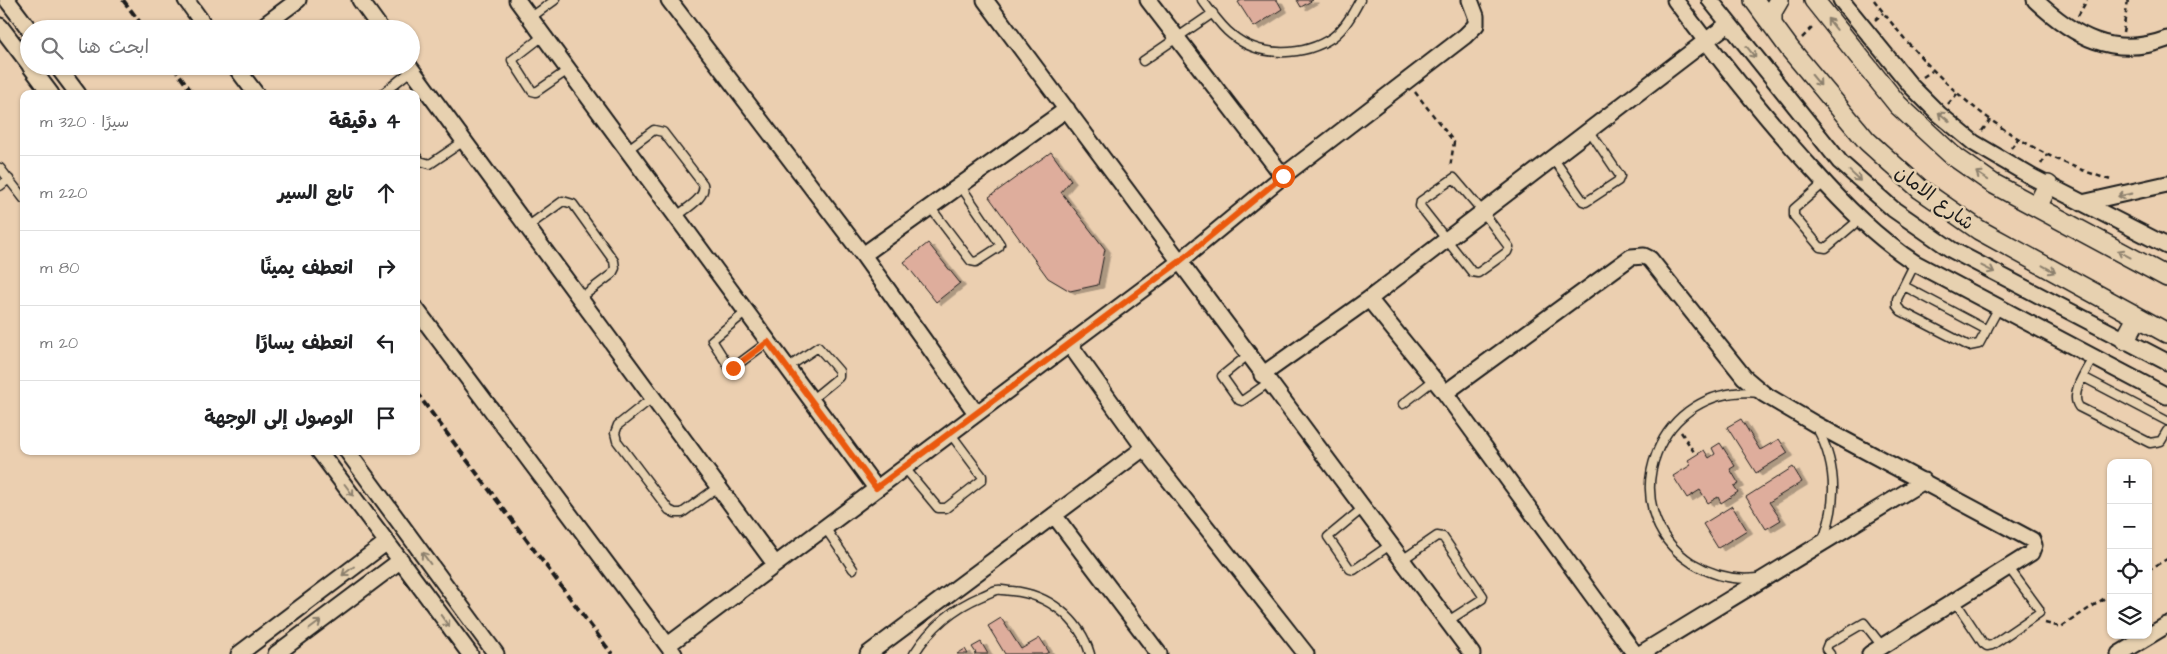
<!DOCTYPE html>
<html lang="ar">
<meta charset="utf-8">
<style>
:root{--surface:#fff;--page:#f2f2f2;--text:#202124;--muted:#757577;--line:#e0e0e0}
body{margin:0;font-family:"Architects Daughter","Playpen Sans Arabic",sans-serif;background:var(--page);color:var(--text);direction:rtl}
.controls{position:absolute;right:15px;bottom:15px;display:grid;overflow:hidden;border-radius:10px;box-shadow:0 1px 4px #0004}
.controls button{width:45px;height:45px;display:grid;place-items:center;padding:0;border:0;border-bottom:1px solid var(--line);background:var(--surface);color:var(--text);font:25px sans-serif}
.stop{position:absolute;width:15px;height:15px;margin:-11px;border:4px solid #ea580c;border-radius:50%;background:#fff}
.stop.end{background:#ea580c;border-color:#fff;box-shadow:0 1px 5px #0008}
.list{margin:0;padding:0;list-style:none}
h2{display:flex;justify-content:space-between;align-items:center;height:65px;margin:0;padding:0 20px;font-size:21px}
h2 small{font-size:16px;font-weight:400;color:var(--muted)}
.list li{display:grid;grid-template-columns:32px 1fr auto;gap:15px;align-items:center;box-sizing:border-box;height:75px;padding:0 20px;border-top:1px solid var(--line)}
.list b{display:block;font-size:19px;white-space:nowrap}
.list em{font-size:16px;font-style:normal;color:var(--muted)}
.icon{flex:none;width:28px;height:28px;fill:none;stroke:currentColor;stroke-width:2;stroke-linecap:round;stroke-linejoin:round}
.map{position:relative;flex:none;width:2167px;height:654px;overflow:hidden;direction:ltr}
.search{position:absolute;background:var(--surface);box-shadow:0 1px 4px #0004;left:20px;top:20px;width:400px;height:55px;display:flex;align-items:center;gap:12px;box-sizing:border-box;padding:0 18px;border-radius:28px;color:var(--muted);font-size:19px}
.panel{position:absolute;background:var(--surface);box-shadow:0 1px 4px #0004;left:20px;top:90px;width:400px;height:365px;border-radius:10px;direction:rtl}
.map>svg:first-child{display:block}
.building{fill:#dead9c;stroke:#1c1c1c;filter:url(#shadow)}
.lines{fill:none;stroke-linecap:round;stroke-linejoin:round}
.service-casing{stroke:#1c1c1c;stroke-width:11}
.minor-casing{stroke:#1c1c1c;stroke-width:19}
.tertiary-casing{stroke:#1c1c1c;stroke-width:22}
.path{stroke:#1c1c1c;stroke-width:2.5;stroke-dasharray:5 4;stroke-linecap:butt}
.service{stroke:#e7d1b0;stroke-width:8}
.minor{stroke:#e7d1b0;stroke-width:15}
.tertiary{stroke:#e7d1b0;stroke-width:19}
.rail{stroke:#1c1c1c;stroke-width:4;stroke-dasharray:8 4;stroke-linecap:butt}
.oneway{stroke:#8c806d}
.route{stroke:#ea580c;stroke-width:6}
.labels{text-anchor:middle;stroke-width:5;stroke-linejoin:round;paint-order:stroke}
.street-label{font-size:19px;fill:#1c1c1c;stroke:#e7d1b0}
</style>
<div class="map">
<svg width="2167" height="654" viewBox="0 0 2167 654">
<defs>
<filter id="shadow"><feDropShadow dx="5.5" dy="3" stdDeviation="0" flood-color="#0004"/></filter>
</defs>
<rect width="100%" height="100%" fill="#ebcfb0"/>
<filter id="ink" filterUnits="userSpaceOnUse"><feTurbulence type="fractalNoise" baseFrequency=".02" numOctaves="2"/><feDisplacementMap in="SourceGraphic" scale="10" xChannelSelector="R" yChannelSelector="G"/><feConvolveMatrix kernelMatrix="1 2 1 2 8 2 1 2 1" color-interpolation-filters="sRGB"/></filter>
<g filter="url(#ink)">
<path class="building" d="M1242,0H1277L1282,9L1254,27L1238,2Z
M1297,0H1313L1301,7Z
M1051,152L1071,180L1061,192L1105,249L1098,285L1070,291L1048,278L989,197Z
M928,243L960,283L936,302L904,262Z
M1741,419L1760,450L1779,439L1788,453L1756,473L1727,427Z
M1720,443L1735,466L1730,469L1739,484L1734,486L1738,492L1721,503L1718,497L1708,503L1700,490L1687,498L1673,476L1691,465L1688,460L1704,450L1709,458L1715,454L1712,448Z
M1793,467L1802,482L1769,502L1781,520L1766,529L1746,497Z
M1732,506L1747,530L1718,548L1703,524Z
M1001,618L1021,649L1040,638L1049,652L1045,654H1005L988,626Z
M981,642L988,654H974L976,653L972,647Z
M965,649L968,654H957Z"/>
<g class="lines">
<defs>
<path id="service" d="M1202,0C1211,11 1220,26 1232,35C1260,58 1304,57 1333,37C1345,28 1353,13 1360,0
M530,18L555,0
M543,36L512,60L532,91L536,92L568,70
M1143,61L1213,13
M382,94L412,70
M627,150L654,130L663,132L703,184C707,198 686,208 676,217
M416,156L420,161L430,164L464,141
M1553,158L1583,201L1586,202L1618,181L1620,176L1589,130
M0,168L24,199
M1454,178L1483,212L1509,247L1507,252L1478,273L1472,272L1420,206L1421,201Z
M1824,183L1794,209V216L1820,247L1826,248L1859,220
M0,186L9,179
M930,207L971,261L976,262L999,247L1000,244L960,185
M527,227L563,201L573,204L614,261L615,268L612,274L579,299
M1915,263L1897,299V306L1901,311L1969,346L1979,344L1998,309
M1904,286L1987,330
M746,312L712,340L729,367L733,368L768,342
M1248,355L1222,376L1239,400L1242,401L1268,383
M2093,358C2086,371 2069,394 2079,407L2150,443L2161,441L2167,431
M787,368L818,347L839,371V377L811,400
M2083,377L2167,421
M652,398L618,425L615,433L617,441L669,510L675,513H682L718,487
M1403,404L1434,380
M1817,428C1837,465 1838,503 1822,542
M904,467L938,508H946L982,480V476L950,433
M1363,508L1328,537L1350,569L1354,570L1390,545
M824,526L853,569
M1402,560L1437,536L1443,537L1483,596L1482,599L1448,621
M1757,578C1734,581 1712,575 1692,563C1609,509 1658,381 1760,393
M1955,601L1983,643L1987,646L1992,645L2039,613V609L2009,568
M914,654C931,627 953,608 982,596C987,594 992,591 997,590C1001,589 1007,591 1012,591C1048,594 1080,619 1090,654
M1830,654L1826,649L1828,644L1864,623L1882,646"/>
<path id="minor" d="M7,0L29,29
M186,0L207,29
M360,0L381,29
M517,0L876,488
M669,0L863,255L976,413
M985,0L1472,654
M1148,0L1283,176
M1675,0C1719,59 1764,117 1814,171C1845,206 1876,237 1915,263L2167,396
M1710,0L1840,162L1893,209L1952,250L2167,362
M1841,0L1911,86L1939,114L1974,143L2032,177L2167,246
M2035,0C2073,36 2113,59 2167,39
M0,26L29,64
M259,29L298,0
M30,66L51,94
M57,66L78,94
M235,66L256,94
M409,66L775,564
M2082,203L2167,184
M863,255L1067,109
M1369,299L1445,393L1635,654
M416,309L674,654
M1070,345L1144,448L1306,654
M1262,375L1369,299L1728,24
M1445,393L1631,257L1644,256L1650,259L1744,377L1764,394L1815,424L2032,540L2034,545L2031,553L1870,654
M319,451L470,654
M347,451L496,654
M1054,515L1159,654
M668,645L1179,262L1283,176L1465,36L1476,25V16L1470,0
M239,654L387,542
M276,654L401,560
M868,654L1144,448
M1640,654L1924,481
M2119,654L2167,625"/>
<path id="tertiary" d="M1754,0L1790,49L1867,141L1920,189L1979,230L2167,333
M1814,0L1898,105L1952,155L1992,183L2167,277
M1772,24V12L1779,0
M2037,207L2048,185
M2125,340L2137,318"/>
</defs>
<use href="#service" class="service-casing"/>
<use href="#minor" class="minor-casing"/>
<use href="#tertiary" class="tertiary-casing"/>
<path class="path" d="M1874,0C1936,84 2009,149 2111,180
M2078,16L2087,0
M1875,20L1883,13
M2123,32L2128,0
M1802,38L1814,26
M1923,77L1932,71
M1415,92L1454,142L1450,168
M1948,104L1957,94
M1982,131L1990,120
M2011,148L2018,139
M2041,164L2047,155
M1681,432L1694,452
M2148,570L2167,559
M2045,623L2061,627L2111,594"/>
<use href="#service" class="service"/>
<use href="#minor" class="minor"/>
<use href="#tertiary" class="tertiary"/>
<path class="rail" d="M123,0L145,29
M173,66L193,94
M416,392L612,654"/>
</g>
<defs><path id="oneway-shaft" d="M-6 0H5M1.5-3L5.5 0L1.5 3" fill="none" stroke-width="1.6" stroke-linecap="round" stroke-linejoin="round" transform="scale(1.25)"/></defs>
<g class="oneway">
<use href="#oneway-shaft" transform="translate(1832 24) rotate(-129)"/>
<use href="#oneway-shaft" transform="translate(1751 52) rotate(51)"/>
<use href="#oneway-shaft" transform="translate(1816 80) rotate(50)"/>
<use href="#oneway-shaft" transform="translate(1944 117) rotate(-140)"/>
<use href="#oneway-shaft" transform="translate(1855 176) rotate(43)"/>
<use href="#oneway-shaft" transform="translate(1982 176) rotate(-146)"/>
<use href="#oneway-shaft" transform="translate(2125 195) rotate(168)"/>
<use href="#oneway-shaft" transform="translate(2124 254) rotate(-152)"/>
<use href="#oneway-shaft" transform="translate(1988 269) rotate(27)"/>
<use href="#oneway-shaft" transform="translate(2049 269) rotate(29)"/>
<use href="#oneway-shaft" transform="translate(349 490) rotate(53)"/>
<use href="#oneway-shaft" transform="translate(426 558) rotate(-126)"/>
<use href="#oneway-shaft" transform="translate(348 571) rotate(143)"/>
<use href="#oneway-shaft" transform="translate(445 621) rotate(54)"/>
<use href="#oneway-shaft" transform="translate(315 625) rotate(-37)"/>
</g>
</g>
<g class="lines" filter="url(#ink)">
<path class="route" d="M733,368L768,342L876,488L1179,262L1283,176"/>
</g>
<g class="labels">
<g class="street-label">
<text transform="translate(1935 197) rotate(37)" y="7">شارع الامان</text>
</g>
</g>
</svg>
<div class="controls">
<button>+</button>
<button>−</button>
<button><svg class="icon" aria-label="locate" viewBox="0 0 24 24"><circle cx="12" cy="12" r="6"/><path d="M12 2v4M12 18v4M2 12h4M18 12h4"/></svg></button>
<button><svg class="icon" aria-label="layers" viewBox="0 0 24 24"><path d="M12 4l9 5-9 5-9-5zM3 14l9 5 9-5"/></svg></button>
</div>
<div class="stop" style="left:1283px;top:176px"></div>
<div class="stop end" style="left:733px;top:368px"></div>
<div class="search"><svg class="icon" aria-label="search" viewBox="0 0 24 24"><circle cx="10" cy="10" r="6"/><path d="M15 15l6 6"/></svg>ابحث هنا</div>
<section class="panel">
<h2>4 دقيقة<small>سيرًا · 320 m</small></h2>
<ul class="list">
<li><svg class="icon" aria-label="ahead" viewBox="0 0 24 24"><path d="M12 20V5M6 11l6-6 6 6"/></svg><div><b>تابع السير</b></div><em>220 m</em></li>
<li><svg class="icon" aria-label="right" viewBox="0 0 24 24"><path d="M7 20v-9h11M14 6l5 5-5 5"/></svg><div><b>انعطف يمينًا</b></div><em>80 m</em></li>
<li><svg class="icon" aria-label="left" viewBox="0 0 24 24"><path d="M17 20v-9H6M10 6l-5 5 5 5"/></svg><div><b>انعطف يسارًا</b></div><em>20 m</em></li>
<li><svg class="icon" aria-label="arrive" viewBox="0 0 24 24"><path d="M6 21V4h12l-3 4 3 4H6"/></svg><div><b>الوصول إلى الوجهة</b></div></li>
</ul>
</section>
</div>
